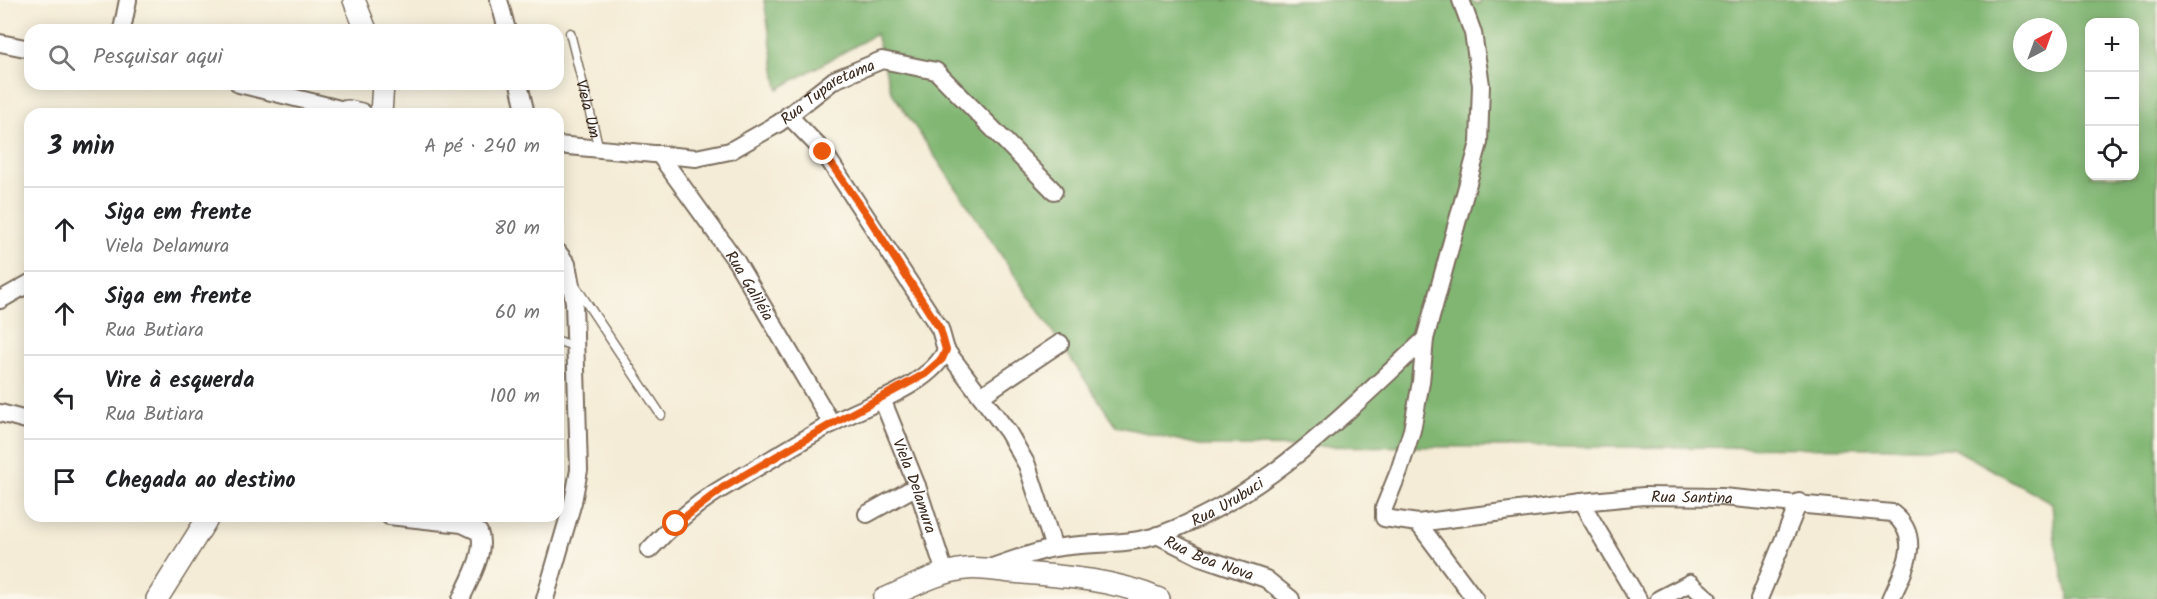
<!DOCTYPE html>
<html lang="pt">
<meta charset="utf-8">
<style>
:root{--surface:#fff;--page:#f6f6f6;--text:#202124;--muted:#757577;--line:#e0e0e0}
body{margin:0;font-family:Kalam,sans-serif;background:var(--page);color:var(--text)}
.controls{position:absolute;right:18px;top:18px;display:grid;overflow:hidden;border-radius:12px;box-shadow:0 3px 15px #0003}
.controls button{width:54px;height:54px;display:grid;place-items:center;padding:0;border:0;border-bottom:2px solid var(--line);background:var(--surface);color:var(--text);font:30px sans-serif}
.compass{position:absolute;left:2013px;top:18px;width:54px;height:54px;border-radius:50%;background:var(--surface);box-shadow:0 3px 15px #0003;rotate:41deg}
.stop{position:absolute;width:18px;height:18px;margin:-14px;border:4px solid #ea580c;border-radius:50%;background:#fff}
.stop.end{background:#ea580c;border-color:#fff;box-shadow:0 2px 6px #0008}
.list{margin:0;padding:0;list-style:none}
h2{display:flex;justify-content:space-between;align-items:center;height:78px;margin:0;padding:0 24px;font-size:26px}
h2 small{font-size:20px;font-weight:400;color:var(--muted)}
.list li{display:grid;grid-template-columns:39px 1fr auto;gap:18px;align-items:center;box-sizing:border-box;height:84px;padding:0 24px;border-top:2px solid var(--line)}
.list b{display:block;font-size:22px;white-space:nowrap}
.list p{margin:0;font-size:20px;white-space:nowrap;color:var(--muted)}
.list em{font-size:20px;font-style:normal;color:var(--muted)}
.icon{flex:none;width:33px;height:33px;fill:none;stroke:currentColor;stroke-width:2;stroke-linecap:round;stroke-linejoin:round}
.map{position:relative;flex:none;width:2157px;height:599px;overflow:hidden}
.search{position:absolute;background:var(--surface);box-shadow:0 3px 15px #0003;left:24px;top:24px;width:540px;height:66px;display:flex;align-items:center;gap:15px;box-sizing:border-box;padding:0 21px;border-radius:18px;color:var(--muted);font-size:22px}
.panel{position:absolute;background:var(--surface);box-shadow:0 3px 15px #0003;left:24px;top:108px;width:540px;height:414px;border-radius:18px}
.map>svg:first-child{display:block}
.forest{fill:#80b672;stroke:#5e7048;stroke-width:1.5;fill-rule:evenodd}
.lines{fill:none;stroke-linecap:round;stroke-linejoin:round}
.service-casing{stroke:#7c6e5e;stroke-width:11}
.minor-casing{stroke:#7c6e5e;stroke-width:20}
.tertiary-casing{stroke:#7c6e5e;stroke-width:24}
.service{stroke:#fff;stroke-width:8}
.minor{stroke:#fff;stroke-width:16}
.tertiary{stroke:#fff;stroke-width:21}
.route{stroke:#ea580c;stroke-width:8}
.labels{text-anchor:middle;stroke-width:6;stroke-linejoin:round;paint-order:stroke}
.street-label{font-size:16px;fill:#3b2a1e;stroke:#fbf7ec}
</style>
<div class="map">
<svg width="2157" height="599" viewBox="0 0 2157 599">
<rect width="100%" height="100%" fill="#fbf7ec"/>
<filter id="ink" filterUnits="userSpaceOnUse"><feTurbulence type="fractalNoise" baseFrequency=".0167" numOctaves="2"/><feDisplacementMap in="SourceGraphic" scale="12" xChannelSelector="R" yChannelSelector="G"/><feConvolveMatrix kernelMatrix="1 2 1 2 8 2 1 2 1" color-interpolation-filters="sRGB"/></filter>
<filter id="wash" filterUnits="userSpaceOnUse"><feTurbulence type="fractalNoise" baseFrequency=".008" numOctaves="4" result="noise"/><feDisplacementMap in="SourceGraphic" scale="24" xChannelSelector="R" yChannelSelector="G"/><feGaussianBlur stdDeviation="1.35" result="paint"/><feColorMatrix in="noise" values="0 0 0 0 0 0 0 0 0 0 0 0 0 0 0 0 0 1.4 0 .05"/><feComposite in="paint" operator="in"/></filter>
<g filter="url(#wash)">
<rect width="100%" height="100%" fill="#f4ecd6"/>
<path class="forest" d="M764,0H1467L1480,4V0H2157V599H2069L2055,542L2052,503L1953,448L1204,446L1116,426L891,91L876,34L778,89ZM2090,22H2134V176H2090ZM2022,27H2058V63H2022Z"/>
</g>
<g filter="url(#ink)">
<g class="lines">
<defs>
<g id="service">
<path id="s1" d="M570,33L599,149"/>
<path d="M574,284L661,415"/>
<path d="M558,341L574,346"/>
</g>
<g id="minor">
<path d="M499,0L507,30"/>
<path id="s2" d="M1461,0L1473,33L1481,85L1479,143L1425,339L1421,382L1412,430L1399,471L1384,508V518L1418,523L1581,502L1644,496L1722,497L1892,513C1924,537 1904,570 1891,599"/>
<path d="M122,30L128,0"/>
<path d="M0,43L30,49"/>
<path d="M239,84L348,111"/>
<path d="M519,84L526,114"/>
<path id="s3" d="M558,145L696,158L730,151L779,123L834,80L882,60L936,71L1054,191"/>
<path id="s4" d="M659,154L736,261L832,424"/>
<path d="M0,300L30,283"/>
<path d="M946,350L1008,432L1027,465L1054,548"/>
<path d="M981,396L1060,343"/>
<path id="s5" d="M882,399L917,486L945,573"/>
<path d="M0,413L30,421"/>
<path d="M1581,502L1638,599"/>
<path d="M867,514L917,486"/>
<path d="M389,516L462,524L479,532C487,551 469,581 461,599"/>
<path d="M1418,523L1475,599"/>
<path id="s6" d="M1157,535L1201,557L1266,579L1291,599"/>
<path d="M649,550C671,526 698,502 726,486C762,465 797,443 833,423C866,405 931,385 946,350L940,329L823,151L788,115"/>
<path id="s7" d="M989,568C1011,561 1033,552 1055,548C1088,542 1126,546 1159,535C1266,496 1343,415 1425,339"/>
<path d="M545,599L573,502L579,470L574,302L567,264L558,252"/>
<path d="M1659,599L1690,583L1708,599"/>
<path d="M1759,599L1799,502"/>
</g>
<path id="tertiary" d="M354,0L366,30
M342,114L348,111L361,114
M381,114L383,84
M157,599L209,516
M884,599C910,588 937,572 965,569C980,567 997,571 1011,572C1061,576 1113,579 1159,599"/>
</defs>
<use href="#service" class="service-casing"/>
<use href="#minor" class="minor-casing"/>
<use href="#tertiary" class="tertiary-casing"/>
<use href="#service" class="service"/>
<use href="#minor" class="minor"/>
<use href="#tertiary" class="tertiary"/>
</g>
</g>
<g class="lines" filter="url(#ink)">
<path class="route" d="M676,524L724,487L832,424L925,374L942,359L946,350L940,329L869,218L823,152"/>
</g>
<g class="labels">
<g class="street-label">
<text dy="6" stroke="none"><textPath href="#s3" startOffset="288">Rua Tuparetama</textPath></text>
<text dy="6" stroke="none"><textPath href="#s1" startOffset="78">Viela Um</textPath></text>
<text dy="6" stroke="none"><textPath href="#s4" startOffset="160">Rua Galiléia</textPath></text>
<text dy="6" stroke="none"><textPath href="#s5" startOffset="93">Viela Delamura</textPath></text>
<text dy="6" stroke="none"><textPath href="#s2" startOffset="844">Rua Santina</textPath></text>
<text dy="6" stroke="none"><textPath href="#s7" startOffset="250">Rua Urubuci</textPath></text>
<text dy="6" stroke="none"><textPath href="#s6" startOffset="57">Rua Boa Nova</textPath></text>
</g>
</g>
</svg>
<div class="controls">
<button>+</button>
<button>−</button>
<button><svg class="icon" aria-label="locate" viewBox="0 0 24 24"><circle cx="12" cy="12" r="6"/><path d="M12 2v4M12 18v4M2 12h4M18 12h4"/></svg></button>
</div>
<svg class="compass" viewBox="-18 -18 36 36"><path d="M0-13l5 13h-10z" fill="#e53935"/><path d="M0 13l5-13h-10z" fill="#757577"/></svg>
<div class="stop" style="left:676px;top:524px"></div>
<div class="stop end" style="left:823px;top:152px"></div>
<div class="search"><svg class="icon" aria-label="search" viewBox="0 0 24 24"><circle cx="10" cy="10" r="6"/><path d="M15 15l6 6"/></svg>Pesquisar aqui</div>
<section class="panel">
<h2>3 min<small>A pé · 240 m</small></h2>
<ul class="list">
<li><svg class="icon" aria-label="ahead" viewBox="0 0 24 24"><path d="M12 20V5M6 11l6-6 6 6"/></svg><div><b>Siga em frente</b><p>Viela Delamura</p></div><em>80 m</em></li>
<li><svg class="icon" aria-label="ahead" viewBox="0 0 24 24"><path d="M12 20V5M6 11l6-6 6 6"/></svg><div><b>Siga em frente</b><p>Rua Butiara</p></div><em>60 m</em></li>
<li><svg class="icon" aria-label="left" viewBox="0 0 24 24"><path d="M17 20v-9H6M10 6l-5 5 5 5"/></svg><div><b>Vire à esquerda</b><p>Rua Butiara</p></div><em>100 m</em></li>
<li><svg class="icon" aria-label="arrive" viewBox="0 0 24 24"><path d="M6 21V4h12l-3 4 3 4H6"/></svg><div><b>Chegada ao destino</b></div></li>
</ul>
</section>
</div>
